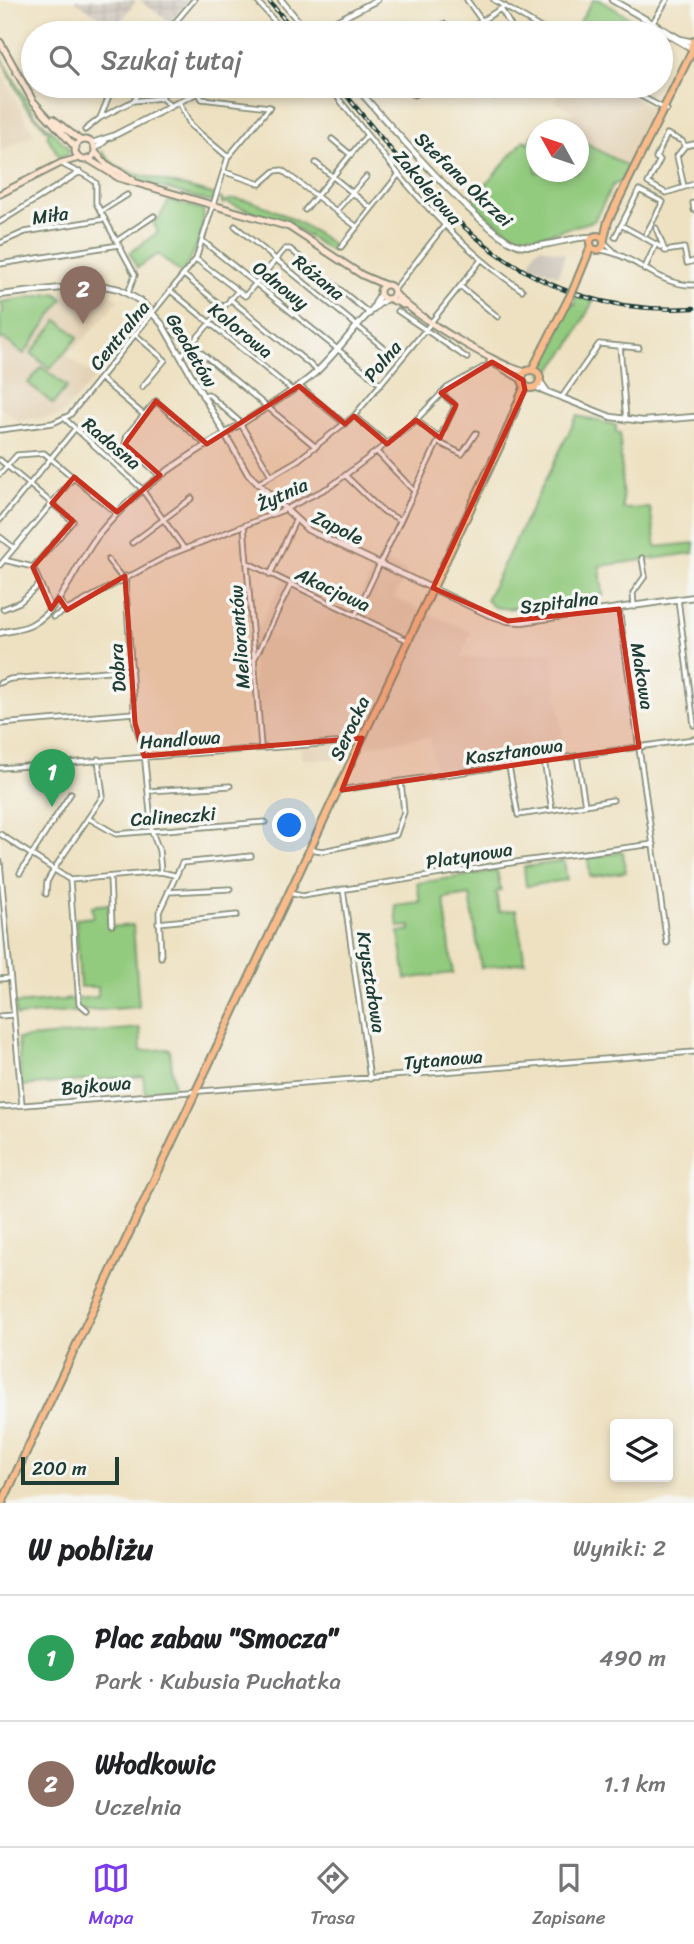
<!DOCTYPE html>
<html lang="pl">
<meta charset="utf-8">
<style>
:root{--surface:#fff;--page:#f6f6f6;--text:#202124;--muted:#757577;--line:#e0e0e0;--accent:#7c3aed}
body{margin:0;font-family:Sriracha,sans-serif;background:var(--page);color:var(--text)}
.controls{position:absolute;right:21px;bottom:21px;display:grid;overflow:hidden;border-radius:7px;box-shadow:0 4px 10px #0003}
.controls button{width:63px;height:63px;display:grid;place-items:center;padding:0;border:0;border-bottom:2px solid var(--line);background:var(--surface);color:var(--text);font:35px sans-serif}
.compass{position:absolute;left:526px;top:119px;width:63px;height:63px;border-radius:50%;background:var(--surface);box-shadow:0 4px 10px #0003;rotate:310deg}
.scale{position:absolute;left:21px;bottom:18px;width:98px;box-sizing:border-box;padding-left:7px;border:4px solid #1f3d34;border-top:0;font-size:19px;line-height:24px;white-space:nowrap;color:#1f3d34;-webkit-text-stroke:5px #f6f6f2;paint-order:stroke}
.you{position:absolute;left:290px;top:826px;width:24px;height:24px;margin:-18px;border:5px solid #fff;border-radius:50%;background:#1a73e8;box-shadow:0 0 0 10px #1a73e833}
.badge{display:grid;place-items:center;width:46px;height:46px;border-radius:50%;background:var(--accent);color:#fff;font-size:23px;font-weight:700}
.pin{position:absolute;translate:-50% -58px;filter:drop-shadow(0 2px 4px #0008)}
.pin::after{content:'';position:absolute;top:37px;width:24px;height:21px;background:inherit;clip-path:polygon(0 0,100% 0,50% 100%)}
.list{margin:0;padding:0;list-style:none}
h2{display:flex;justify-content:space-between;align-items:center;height:91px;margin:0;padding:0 28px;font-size:30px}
h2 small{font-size:23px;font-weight:400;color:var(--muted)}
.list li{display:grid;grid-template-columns:46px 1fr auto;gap:21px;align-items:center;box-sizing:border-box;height:126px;padding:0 28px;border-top:2px solid var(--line)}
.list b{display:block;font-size:26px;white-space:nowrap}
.list p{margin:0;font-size:23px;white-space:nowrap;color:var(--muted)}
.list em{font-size:23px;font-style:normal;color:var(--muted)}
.icon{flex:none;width:38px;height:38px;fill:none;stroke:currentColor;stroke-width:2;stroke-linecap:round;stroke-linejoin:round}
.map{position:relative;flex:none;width:694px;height:1503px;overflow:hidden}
.search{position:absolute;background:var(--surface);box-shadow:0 4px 10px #0003;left:21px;right:21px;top:21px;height:77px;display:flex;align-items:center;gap:18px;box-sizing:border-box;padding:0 24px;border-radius:38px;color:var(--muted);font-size:26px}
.sheet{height:343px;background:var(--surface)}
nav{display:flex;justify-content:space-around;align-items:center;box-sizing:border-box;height:98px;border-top:2px solid var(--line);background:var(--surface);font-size:19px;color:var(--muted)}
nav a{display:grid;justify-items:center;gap:4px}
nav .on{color:var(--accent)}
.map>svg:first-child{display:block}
.built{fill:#e3d2b5}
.industrial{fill:url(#industrial-grid)}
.railway{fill:#cbc3b8}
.green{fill:#92ca7e;stroke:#588459;stroke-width:2}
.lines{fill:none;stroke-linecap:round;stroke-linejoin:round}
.minor-casing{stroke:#868f7a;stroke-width:7}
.tertiary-casing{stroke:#868f7a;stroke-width:8}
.secondary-casing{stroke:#868f7a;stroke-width:9}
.primary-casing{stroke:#868f7a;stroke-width:10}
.minor{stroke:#fff;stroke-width:3.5}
.tertiary{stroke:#fff;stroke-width:4.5}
.secondary{stroke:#fde4d1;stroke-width:5}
.primary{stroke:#fabb8b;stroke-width:6}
.rail-casing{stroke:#1f3d34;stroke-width:4.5}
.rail{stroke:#f6f6f2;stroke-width:2;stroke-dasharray:5;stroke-linecap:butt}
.primary-bridge-casing{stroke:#868f7a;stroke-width:10;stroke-linecap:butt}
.primary-bridge{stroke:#fabb8b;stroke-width:6}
.marked{fill:#c8321e;fill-opacity:0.2;stroke:#c8321e;stroke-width:5;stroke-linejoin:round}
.labels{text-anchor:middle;stroke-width:7;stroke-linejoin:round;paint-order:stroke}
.street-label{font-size:19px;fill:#1f3d34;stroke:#f6f6f2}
</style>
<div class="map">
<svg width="694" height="1503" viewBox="0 0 694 1503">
<defs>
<pattern id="industrial-grid" width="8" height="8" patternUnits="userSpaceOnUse" patternTransform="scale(1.75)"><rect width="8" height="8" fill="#cbc3b8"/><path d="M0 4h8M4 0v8" fill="none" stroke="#aea89f"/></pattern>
</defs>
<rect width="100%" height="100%" fill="#f6f6f2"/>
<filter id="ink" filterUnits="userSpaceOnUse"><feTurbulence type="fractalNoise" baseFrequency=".0143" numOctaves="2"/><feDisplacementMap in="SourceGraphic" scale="14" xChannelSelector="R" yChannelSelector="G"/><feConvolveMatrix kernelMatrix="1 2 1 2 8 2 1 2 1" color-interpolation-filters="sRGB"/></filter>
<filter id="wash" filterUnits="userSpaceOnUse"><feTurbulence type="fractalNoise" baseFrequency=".00686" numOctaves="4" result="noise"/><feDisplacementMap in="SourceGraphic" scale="28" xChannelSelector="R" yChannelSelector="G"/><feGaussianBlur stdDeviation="1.57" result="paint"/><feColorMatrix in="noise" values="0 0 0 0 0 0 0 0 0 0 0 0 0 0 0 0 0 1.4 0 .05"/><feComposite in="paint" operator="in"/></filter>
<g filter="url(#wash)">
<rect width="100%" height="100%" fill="#eee1c1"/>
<path class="built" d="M0,69L34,134L0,152Z
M564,86H612L657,110L628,167L579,139L578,130L564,129L573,112L554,100Z
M94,292L112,295L119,300L74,350L72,349L67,355L95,378L61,416L18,421L0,407V339L4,338L24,353L68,293Z
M380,559L407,572L394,598L471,632L461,658L552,652L565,753L435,775L430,737L365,746L355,741L345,759H301L300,747L259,750L251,640L285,578L353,610Z"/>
<path class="industrial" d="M75,0H136L116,29Z
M139,0H190L170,22Z"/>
<path class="railway" d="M541,247L565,254L558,275L530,265L535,251Z"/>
<path class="green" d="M593,0H600L647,28L644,33H573Z
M0,55L34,114L68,147L69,153L59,158L58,155L47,136L49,132L24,105Z
M536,130V172H578L579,139L628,167L621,182L613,185L594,221L522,241L470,203L524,140L528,143Z
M102,152L116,166L133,173L216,195L214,203L141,181L102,159Z
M220,197L224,202C247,188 313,230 334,245L331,251L291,225L225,202L223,204Z
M169,200L203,210C207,232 192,255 182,274L158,254L137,268L130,253L158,232L153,222L160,217Z
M56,293L63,299L24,354L4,339H0V316L3,311L1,302Z
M575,295L593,301L571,344L547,375L548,388L541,368L571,303L575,305Z
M58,320L78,337L50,369L31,353Z
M42,367L67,387L53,404L28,383Z
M577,416L616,425V433H620L623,509L650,508L656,547L694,543V553L600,566L603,596L507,609L494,607L486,600Z
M623,852L626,872L590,877L588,858Z
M564,861L567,880L526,886L524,867Z
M497,871L501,890L496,892L499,912L516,910L525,962L481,968L470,895L444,899L453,973L406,979L399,932L411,930V926L398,927L395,905L420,902L417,883Z
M109,904L110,927L133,925L139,1007L16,1016L15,1004L98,997V987H80L76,919L93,917L92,906Z
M140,1028L141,1051L170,1049L174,1090L145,1093L143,1076L21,1086L18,1039Z"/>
</g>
<g filter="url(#ink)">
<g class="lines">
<defs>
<path id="minor" d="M256,0L285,33
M467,0L482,21
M494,0L549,33
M501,9L515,33
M652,24L667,0
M166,33L194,0
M425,33L444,24L452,33
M462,33L505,6
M118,86L109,96L100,118L133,101L161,98L171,106
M329,86C387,161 443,237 522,290
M393,86L414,95L429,86
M489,86L494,96
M622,86L667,110
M198,92L202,99L270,107
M161,98L171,86
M133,101L144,86
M85,130L100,118
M332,139L351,155
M685,146L682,141L667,134L656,158L660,160L648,183L666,193L694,184
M228,157L269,108
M61,163C73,172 85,172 96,183V203L135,275L128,293
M316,163L371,208
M225,172L260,184L275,171L282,170L357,227
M684,187L677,156L685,146L694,144
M693,203L694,210
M305,210L366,136
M336,211L366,177
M100,212L127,195
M0,222L80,172
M621,225L661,247
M235,226L389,352
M656,228L665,251L684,248L687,263L694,261
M615,237L639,190L663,202L646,234
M118,240L154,216
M204,242L381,384
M0,243L25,232L105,219
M605,243L617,254
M341,247L399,174
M600,250C635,254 657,286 694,285
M196,259L245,296L285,249H290L370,314
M0,264L119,245
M644,270L655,246
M185,276L223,307
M460,286L498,317
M394,290L444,226
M172,292L292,390
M230,299L318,371
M398,311L467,358
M432,321L481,260
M172,330L191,346
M137,336L165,360L142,387
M192,345L316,447
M620,346L626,420
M181,356L237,292
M101,379L144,415L127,435L125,444L159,475
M299,386L345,424
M202,396L208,394L241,423
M562,397L599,344L639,348
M144,415L156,401L206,445
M354,416L387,444
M65,419L142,489
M416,420L439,438
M240,423L271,475
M0,430L53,423L70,415L196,259L228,157L191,126L179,102
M438,442L462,454L476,433
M377,452L414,491
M0,460L73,521L33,567L4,560
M0,474L17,455L44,453L116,513
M346,476L381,510L400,520
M257,484L298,460L354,416L431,323
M143,491L183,547
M0,520L74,430
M244,526L261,747
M0,537L14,548
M132,543L192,498
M108,560L122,578
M248,563L407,640
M0,565L74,477
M33,567L51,609
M270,575L295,521
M125,576L135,723L144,752L152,832L159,850L161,872
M58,599L67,610L169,555L286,509L331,486L411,425L447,388L491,363
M678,599L694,725
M634,607L633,593L645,576L642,558
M3,609L20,602L40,584
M619,609L667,943
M356,614L454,408V404L441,393
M53,617L67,610
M255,658L291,584
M0,683L10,679L132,669
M0,724L134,713
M577,756L585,805L613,800
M544,760L552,810
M509,767L518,815L585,805
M0,768L361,741
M339,790L694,739
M148,791L230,786
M88,818L116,834L265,822
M0,834L70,880L161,872L174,875
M310,849L323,851L396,835L404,812L401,782
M0,862L22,1105
M20,873L71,793
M110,877L112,925
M70,880L79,1003L87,1010
M343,889L370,1079
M168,892L230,889
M289,893L302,896L523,861L654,844
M46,894L47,882L54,869L103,796L98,759
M158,923L237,915
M161,957L159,912L182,863L251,856
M0,979L10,978
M0,1016L13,1015
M0,1107L694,1052"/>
<path id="tertiary" d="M281,0L308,33
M612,0L680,39L693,42
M658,29L691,48
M313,33L377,0
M355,86C383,117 485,238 519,245C542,250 570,236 593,237
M92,143L113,136L210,86
M95,149L105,141
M0,295L95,284L119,289L142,302L162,324L248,474L308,530L487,614L508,621L522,622L694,597
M372,310L380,294
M540,381L547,391
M535,387L611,417L643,421L694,417
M0,633C11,630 21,630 31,625C64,608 76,561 100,533C156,463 239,432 308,379C337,357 357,318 386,299"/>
<path id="secondary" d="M0,42L33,101L76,148
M53,119L81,141
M75 150a10 10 0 1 1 20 0a10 10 0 1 1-20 0Z
M95,152L106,164L133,180
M88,159L119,178L289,227L362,275L385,285
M0,194L61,163L79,158
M380 292a7 7 0 1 1 14 0a7 7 0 1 1-14 0Z
M394,292C409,314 501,368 526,372
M390,299L403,305
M490,361L523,380"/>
<path id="primary" d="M694,41L691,48L694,53
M590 243a7 7 0 1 1 14 0a7 7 0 1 1-14 0Z
M604,239L608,221L692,51
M574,288L591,246
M532,370L570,296
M522 379a9 9 0 1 1 18 0a9 9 0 1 1-18 0Z
M2,1503L505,435L525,385"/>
</defs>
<use href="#minor" class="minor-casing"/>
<use href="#tertiary" class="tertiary-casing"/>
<use href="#secondary" class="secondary-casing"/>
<use href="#primary" class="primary-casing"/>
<use href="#minor" class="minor"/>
<use href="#tertiary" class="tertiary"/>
<use href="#secondary" class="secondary"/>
<use href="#primary" class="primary"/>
<defs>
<path id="rail" d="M268,0L296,33
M339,86C437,208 521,319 694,308"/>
</defs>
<use href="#rail" class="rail-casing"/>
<use href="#rail" class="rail"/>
<defs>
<path id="primary-bridge" d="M570,296L574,288"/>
</defs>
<use href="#primary-bridge" class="primary-bridge-casing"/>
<use href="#primary-bridge" class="primary-bridge"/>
</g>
</g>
<path class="marked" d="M492,362L523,380L525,390L433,588L508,621L619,609L639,747L342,790L362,738L144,756L135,723L125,576L67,610L59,598L51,609L33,567L73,521L52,503L74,477L117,512L160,475L125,444L156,401L207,444L299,386L345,424L354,416L387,444L416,420L440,438L456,405L441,393Z"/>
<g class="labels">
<g class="street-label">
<text transform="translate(464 179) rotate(44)" y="7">Stefana Okrzei</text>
<text transform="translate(428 187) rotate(49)" y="7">Zakolejowa</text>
<text transform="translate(50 215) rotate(-8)" y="7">Miła</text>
<text transform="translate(319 277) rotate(39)" y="7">Różana</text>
<text transform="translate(281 285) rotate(39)" y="7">Odnowy</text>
<text transform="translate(241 330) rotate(39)" y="7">Kolorowa</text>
<text transform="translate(119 335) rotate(-51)" y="7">Centralna</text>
<text transform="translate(192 350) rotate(60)" y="7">Geodetów</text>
<text transform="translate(382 361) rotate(-50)" y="7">Polna</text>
<text transform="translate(112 443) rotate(40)" y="7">Radosna</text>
<text transform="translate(282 494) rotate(-24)" y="7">Żytnia</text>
<text transform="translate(338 527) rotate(26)" y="7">Zapole</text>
<text transform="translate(333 589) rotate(25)" y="7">Akacjowa</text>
<text transform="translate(559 602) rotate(-7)" y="7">Szpitalna</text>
<text transform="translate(239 637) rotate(-94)" y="7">Meliorantów</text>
<text transform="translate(117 668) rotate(-94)" y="7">Dobra</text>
<text transform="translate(643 676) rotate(81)" y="7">Makowa</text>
<text transform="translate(349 728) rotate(-65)" y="7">Serocka</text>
<text transform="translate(180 739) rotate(-4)" y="7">Handlowa</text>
<text transform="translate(514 751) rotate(-8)" y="7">Kasztanowa</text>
<text transform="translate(173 816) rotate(-4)" y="7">Calineczki</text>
<text transform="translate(469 855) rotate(-9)" y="7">Platynowa</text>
<text transform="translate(372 982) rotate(81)" y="7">Kryształowa</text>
<text transform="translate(443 1059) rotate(-5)" y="7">Tytanowa</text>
<text transform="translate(96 1085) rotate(-5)" y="7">Bajkowa</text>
</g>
</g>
</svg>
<div class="controls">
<button><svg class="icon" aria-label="layers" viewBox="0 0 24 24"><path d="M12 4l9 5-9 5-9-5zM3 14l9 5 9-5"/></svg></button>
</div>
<svg class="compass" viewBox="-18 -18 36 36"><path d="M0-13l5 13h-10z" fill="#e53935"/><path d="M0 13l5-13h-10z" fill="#757577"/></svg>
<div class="scale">200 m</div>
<div class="you"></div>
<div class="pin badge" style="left:52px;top:807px;background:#2e9e5b">1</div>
<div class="pin badge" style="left:83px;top:324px;background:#8d6e63">2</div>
<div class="search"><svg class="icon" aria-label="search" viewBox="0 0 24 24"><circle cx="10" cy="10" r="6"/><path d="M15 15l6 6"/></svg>Szukaj tutaj</div>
</div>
<section class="sheet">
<h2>W pobliżu<small>Wyniki: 2</small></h2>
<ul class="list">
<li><span class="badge" style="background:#2e9e5b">1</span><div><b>Plac zabaw &quot;Smocza&quot;</b><p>Park · Kubusia Puchatka</p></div><em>490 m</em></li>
<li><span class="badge" style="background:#8d6e63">2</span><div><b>Włodkowic</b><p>Uczelnia</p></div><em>1.1 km</em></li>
</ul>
</section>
<nav>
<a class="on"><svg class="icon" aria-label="map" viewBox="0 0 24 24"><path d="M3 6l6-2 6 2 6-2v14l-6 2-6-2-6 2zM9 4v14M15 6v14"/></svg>Mapa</a>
<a><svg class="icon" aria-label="directions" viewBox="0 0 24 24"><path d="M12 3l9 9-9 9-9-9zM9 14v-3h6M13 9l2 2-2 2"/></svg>Trasa</a>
<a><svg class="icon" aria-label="saved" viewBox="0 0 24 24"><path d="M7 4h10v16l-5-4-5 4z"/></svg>Zapisane</a>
</nav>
